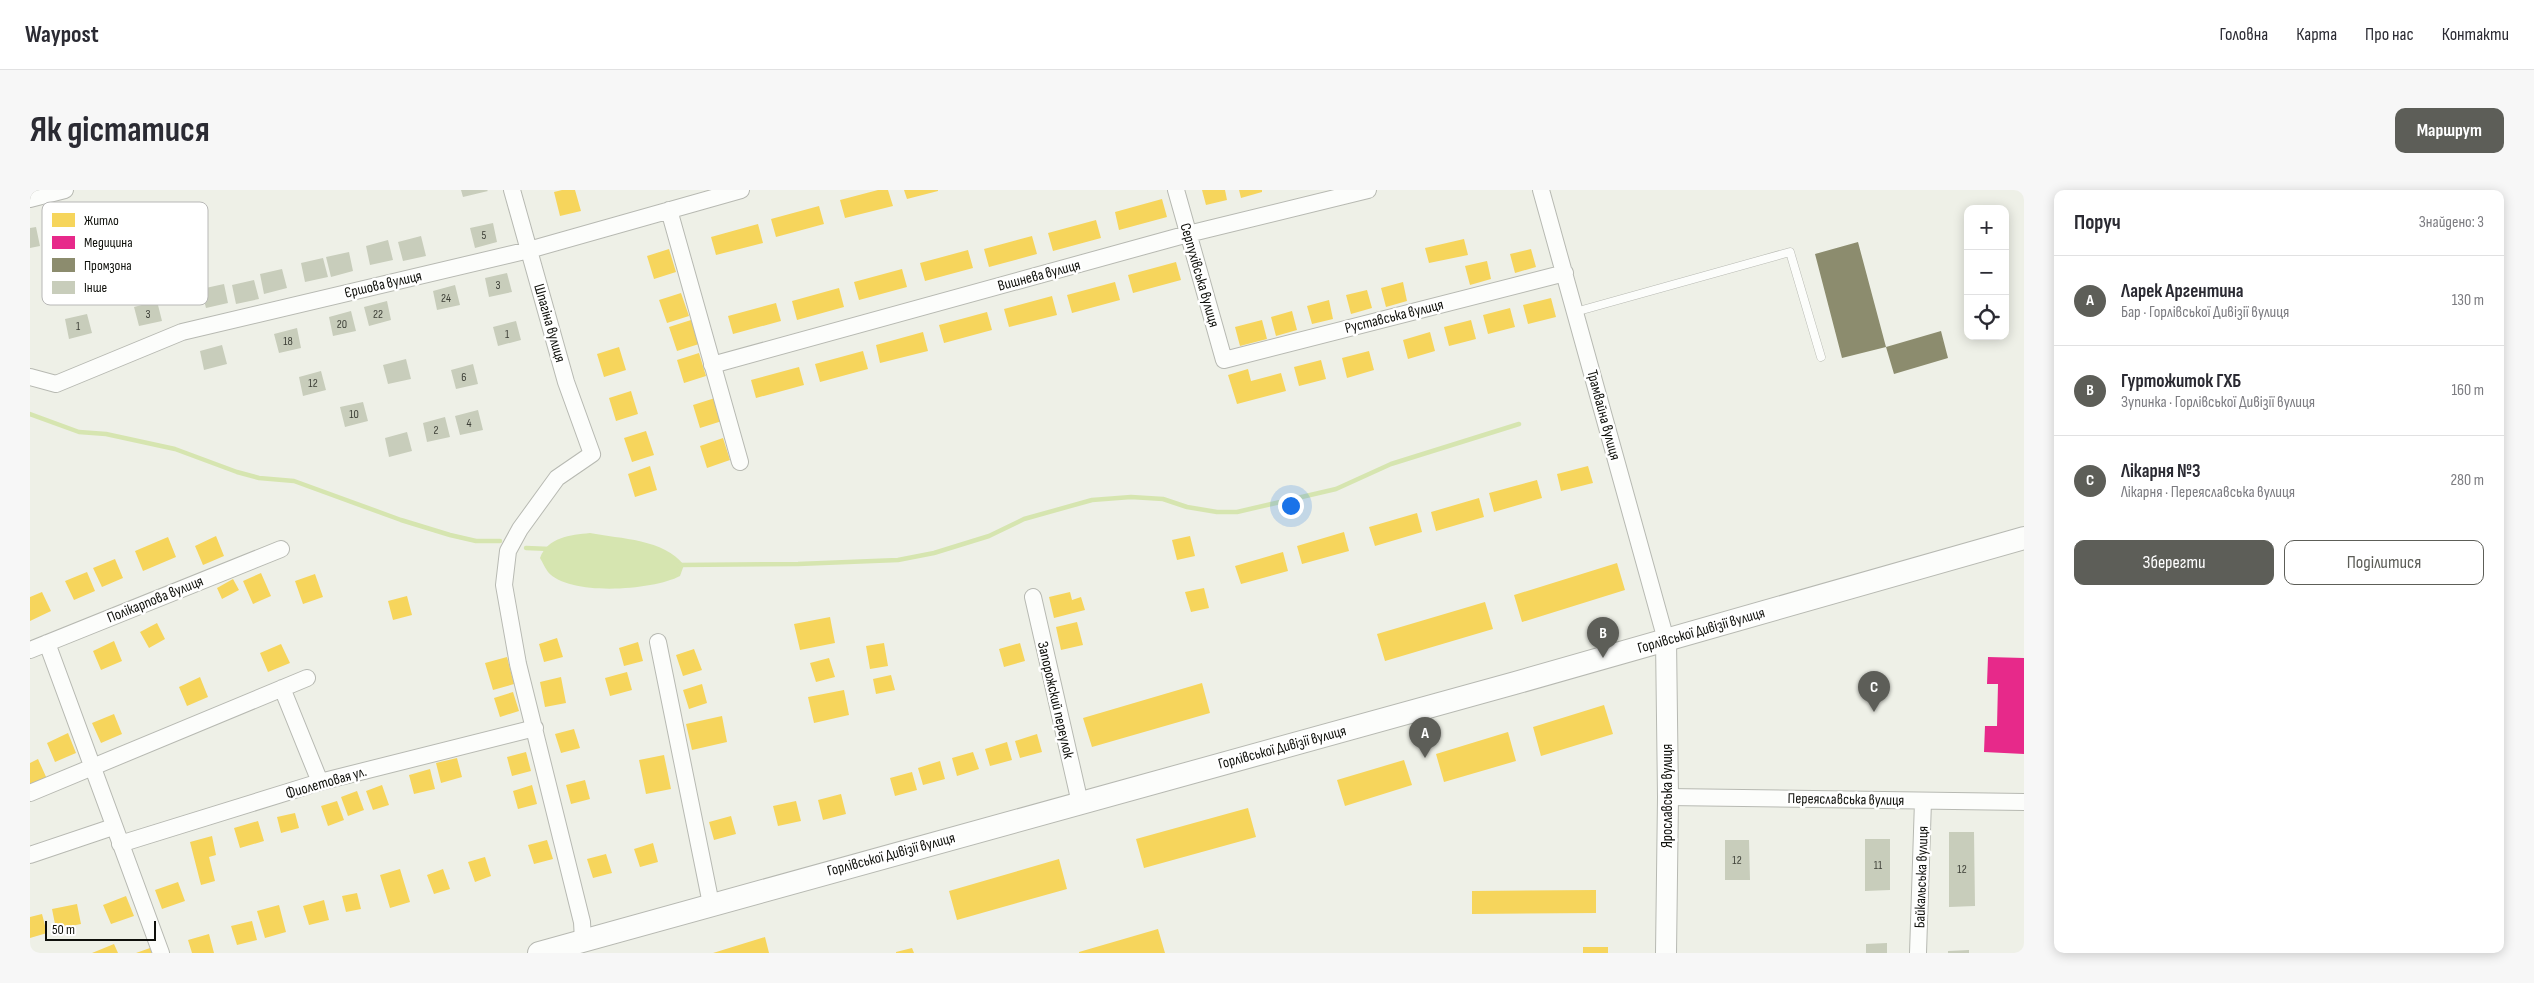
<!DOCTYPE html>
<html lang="uk">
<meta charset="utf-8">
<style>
:root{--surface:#fff;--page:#f7f7f7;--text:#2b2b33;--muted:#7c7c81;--line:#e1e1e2;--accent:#5d5e58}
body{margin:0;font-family:"Sofia Sans Condensed",sans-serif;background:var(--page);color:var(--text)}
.controls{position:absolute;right:15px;top:15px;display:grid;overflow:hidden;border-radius:10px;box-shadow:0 2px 12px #0003}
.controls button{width:45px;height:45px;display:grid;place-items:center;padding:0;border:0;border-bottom:1px solid var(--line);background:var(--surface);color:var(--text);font:25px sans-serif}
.scale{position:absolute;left:15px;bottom:12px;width:111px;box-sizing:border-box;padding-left:5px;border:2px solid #0f100b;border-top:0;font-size:14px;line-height:18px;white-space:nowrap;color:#0f100b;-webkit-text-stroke:4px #fff;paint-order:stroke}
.you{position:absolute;left:1260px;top:315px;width:18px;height:18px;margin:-12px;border:4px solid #fff;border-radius:50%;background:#1a73e8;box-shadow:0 0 0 8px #1a73e833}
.badge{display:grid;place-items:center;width:32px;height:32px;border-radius:50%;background:var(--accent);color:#fff;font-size:16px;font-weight:700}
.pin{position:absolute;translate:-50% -41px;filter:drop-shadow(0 1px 2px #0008)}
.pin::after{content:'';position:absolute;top:26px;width:18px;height:15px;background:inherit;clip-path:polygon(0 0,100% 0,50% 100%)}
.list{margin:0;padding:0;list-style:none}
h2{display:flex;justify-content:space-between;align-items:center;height:65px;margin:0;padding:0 20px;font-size:21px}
h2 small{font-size:16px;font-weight:400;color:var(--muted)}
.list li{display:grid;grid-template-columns:32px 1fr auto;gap:15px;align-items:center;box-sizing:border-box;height:90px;padding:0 20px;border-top:1px solid var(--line)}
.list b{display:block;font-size:19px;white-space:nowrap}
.list p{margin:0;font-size:16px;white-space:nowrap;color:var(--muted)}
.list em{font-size:16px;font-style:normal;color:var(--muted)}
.actions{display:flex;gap:10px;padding:15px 20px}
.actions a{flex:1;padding:11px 0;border:1px solid var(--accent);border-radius:10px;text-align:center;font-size:18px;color:var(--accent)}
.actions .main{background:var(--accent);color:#fff}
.icon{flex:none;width:28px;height:28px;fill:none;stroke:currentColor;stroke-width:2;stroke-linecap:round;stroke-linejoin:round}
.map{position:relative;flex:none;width:1994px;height:763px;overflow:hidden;border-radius:10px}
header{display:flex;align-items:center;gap:30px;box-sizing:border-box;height:70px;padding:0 25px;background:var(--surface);border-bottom:1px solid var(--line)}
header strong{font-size:24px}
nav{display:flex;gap:28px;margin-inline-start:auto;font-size:18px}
.intro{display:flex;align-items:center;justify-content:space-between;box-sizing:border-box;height:120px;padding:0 30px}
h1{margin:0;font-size:35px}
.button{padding:12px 22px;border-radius:10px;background:var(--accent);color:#fff;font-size:18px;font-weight:700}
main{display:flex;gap:30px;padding:0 30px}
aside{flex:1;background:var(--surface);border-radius:10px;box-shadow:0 2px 12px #0003}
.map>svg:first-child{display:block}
.water{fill:#d6e5b0}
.homes{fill:#f6d55c}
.health{fill:#e7298a}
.industry{fill:#8c8c6e}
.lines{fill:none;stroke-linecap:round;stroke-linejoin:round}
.stream{stroke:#d6e5b0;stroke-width:4.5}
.building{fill:#c8cdbb}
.service-casing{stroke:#b7b9b2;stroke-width:9}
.minor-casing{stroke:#b7b9b2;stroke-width:18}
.tertiary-casing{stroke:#b7b9b2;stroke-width:22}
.secondary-casing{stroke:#b7b9b2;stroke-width:24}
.service{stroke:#fcfdfb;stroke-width:8}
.minor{stroke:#fcfdfb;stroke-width:16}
.tertiary{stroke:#fcfdfb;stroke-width:20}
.secondary{stroke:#fcfdfb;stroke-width:22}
.labels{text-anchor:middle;stroke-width:5;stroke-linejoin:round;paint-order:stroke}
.number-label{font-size:12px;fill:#3d3f37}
.street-label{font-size:15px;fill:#0f100b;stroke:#fff}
.key{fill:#fff;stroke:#b7b7b6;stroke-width:1}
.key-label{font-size:14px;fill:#0f100b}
</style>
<header>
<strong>Waypost</strong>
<nav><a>Головна</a><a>Карта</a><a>Про нас</a><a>Контакти</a></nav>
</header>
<div class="intro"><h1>Як дістатися</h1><a class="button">Маршрут</a></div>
<main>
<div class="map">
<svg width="1994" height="763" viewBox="0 0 1994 763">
<rect width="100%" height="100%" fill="#eef0e7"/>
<path class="water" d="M560,343C591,349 634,349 654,375L650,386C624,400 540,407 518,382C515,378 513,373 510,368C518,347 540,345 560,343Z"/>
<path class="homes" d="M532,0H545L551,21L530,26L524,2Z
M848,0H858L863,16L815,28L810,10Z
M874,0H908V1L877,9Z
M1172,0H1195L1197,10L1176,15Z
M1209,0H1232V2L1211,8Z
M1132,9L1137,27L1089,40L1085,22Z
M789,16L794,34L746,47L741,29Z
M1066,30L1071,48L1023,61L1018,43Z
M728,34L733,53L686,65L681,47Z
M1002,46L1007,64L959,77L954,59Z
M1434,49L1438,65L1399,73L1395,58Z
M639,59L646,82L624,89L617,66Z
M1501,59L1506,77L1485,83L1480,64Z
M938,60L943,78L895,91L890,73Z
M1457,71L1461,89L1440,95L1435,76Z
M1146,72L1151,90L1103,103L1098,85Z
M872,79L877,97L829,110L824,92Z
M1085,92L1090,110L1042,123L1037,105Z
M1373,92L1377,111L1356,117L1351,98Z
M809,98L814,117L767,130L762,111Z
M1337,100L1342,118L1321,124L1316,105Z
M651,103L659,126L637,133L629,110Z
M1022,106L1027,125L979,137L974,119Z
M1521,108L1526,127L1498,134L1493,115Z
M1299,110L1303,129L1282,134L1277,116Z
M746,113L751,131L703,144L698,126Z
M1480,118L1485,137L1458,144L1453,125Z
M1262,121L1267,140L1246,146L1241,127Z
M957,122L962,140L914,153L909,135Z
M661,130L669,154L647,161L639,137Z
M1232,130L1237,149L1210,156L1205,137Z
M1441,130L1446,149L1419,156L1414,137Z
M893,142L898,161L850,173L846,155Z
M1400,142L1405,161L1378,169L1373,150Z
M589,157L596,180L574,187L567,164Z
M833,161L838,179L790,192L785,174Z
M1339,161L1344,180L1317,188L1312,168Z
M669,163L676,186L654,193L647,170Z
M1291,170L1296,189L1269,196L1264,177Z
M769,177L774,195L726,208L721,190Z
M1218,179L1221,191L1251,183L1256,201L1207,214L1198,185Z
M601,201L608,224L586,231L579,208Z
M685,208L692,231L670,238L663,215Z
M616,241L624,265L602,272L594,248Z
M693,248L700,270L677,278L670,256Z
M620,276L627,300L605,307L598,284Z
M1558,276L1563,293L1531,301L1527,284Z
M1507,290L1512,308L1464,322L1459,303Z
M1449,308L1454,327L1406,341L1401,322Z
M1387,323L1392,342L1345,356L1339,337Z
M1314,342L1319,361L1272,374L1267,356Z
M186,346L194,366L173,375L165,356Z
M1160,346L1165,366L1147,370L1142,350Z
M138,347L146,367L113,381L105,361Z
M1253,362L1258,381L1211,394L1205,376Z
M85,369L93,388L72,397L63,378Z
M1587,373L1595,400L1492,432L1484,405Z
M57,382L65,401L44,410L35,391Z
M231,383L241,406L223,414L213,391Z
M285,384L293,407L273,414L265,391Z
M203,389L209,400L192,409L187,398Z
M1174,398L1179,418L1161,422L1155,402Z
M12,402L21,421L0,431V407Z
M1040,402L1042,410L1051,407L1055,420L1024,428L1019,407Z
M377,406L382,425L363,430L358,411Z
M1455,412L1463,439L1355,471L1347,444Z
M800,427L805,453L770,460L764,434Z
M1047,432L1053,455L1031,460L1026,437Z
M127,433L135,449L119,458L110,442Z
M527,448L533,467L514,472L509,454Z
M84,451L92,471L71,480L63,461Z
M608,452L613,471L594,476L589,458Z
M854,453L858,476L840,479L836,456Z
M990,453L995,471L974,477L969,459Z
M251,454L260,473L238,482L230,463Z
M664,459L672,480L653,486L646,465Z
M477,467L484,494L463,500L455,473Z
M799,468L805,487L786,492L780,473Z
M597,482L602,500L580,506L575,488Z
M861,485L865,500L846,504L843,489Z
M170,487L178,507L157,516L149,497Z
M531,487L536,513L515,517L510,492Z
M1172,493L1180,523L1062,557L1053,528Z
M672,494L677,513L659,519L653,500Z
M814,500L819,525L784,533L778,507Z
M483,502L489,521L470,527L464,508Z
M1574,515L1583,544L1511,566L1503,537Z
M84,524L92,544L71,553L62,533Z
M692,526L697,552L662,560L656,534Z
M544,539L550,558L531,563L525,544Z
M1478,542L1486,571L1414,592L1406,564Z
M38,543L46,563L25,572L17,553Z
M1007,544L1012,562L990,568L985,551Z
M977,552L982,570L960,576L955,559Z
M496,562L501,581L482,586L477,567Z
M943,562L949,579L927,586L922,568Z
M634,565L641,599L616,604L609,570Z
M427,568L432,587L411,593L406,573Z
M8,569L17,589L0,596V573Z
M1374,570L1382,595L1315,616L1307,590Z
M910,571L915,589L893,595L888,578Z
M400,579L405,599L384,604L379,585Z
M882,582L887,600L865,606L860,588Z
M555,590L560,609L541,614L536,595Z
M352,595L359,615L343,620L336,601Z
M502,595L507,614L488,619L483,601Z
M327,601L334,620L318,626L311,607Z
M811,604L816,624L793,630L788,610Z
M307,611L314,630L298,636L291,616Z
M766,611L771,631L748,636L743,616Z
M1218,618L1226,647L1114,678L1106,649Z
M265,623L269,638L251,643L247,627Z
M701,626L706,644L684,650L679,632Z
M228,631L234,651L210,658L204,638Z
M182,646L186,665L179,667L185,691L171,695L160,652Z
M517,650L523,669L504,674L498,655Z
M623,653L628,672L610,677L604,659Z
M576,664L582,683L563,688L557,669Z
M455,667L461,686L445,692L438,672Z
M1029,669L1037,699L927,730L919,701Z
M370,679L380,712L360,718L350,685Z
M413,679L420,699L404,704L397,685Z
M148,692L155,711L132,719L125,700Z
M1566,700V723L1442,724V701Z
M327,703L331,719L316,722L312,706Z
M96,706L104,726L81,734L73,715Z
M294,710L299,730L279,735L273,716Z
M47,714L51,734L26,739L22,719Z
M249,715L256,742L235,748L227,721Z
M12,724L17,743L0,748V727Z
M222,731L227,750L207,755L201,736Z
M1128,739L1135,763H1049V762Z
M179,744L184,763H162L158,750Z
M735,747L739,763H683Z
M84,754L88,763H62Z
M1553,757H1578V763H1553Z
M120,758L122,763H106Z
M882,758L884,763H866V762Z"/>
<path class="health" d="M1958,467L1994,468V564L1954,562L1955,536H1967L1968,494H1957Z"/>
<path class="industry" d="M1828,52L1856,157L1812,168L1785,64Z
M1911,141L1918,168L1864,184L1856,157Z"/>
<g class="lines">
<path class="stream" d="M0,224L49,242L76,244L145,259L207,282L229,288L264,291L371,330L420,345L446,351H470
M496,358L520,359
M649,375L768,374L868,370L904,363L959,346L994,329L1062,310L1101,307L1133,309L1157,317L1187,322H1207L1306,299L1361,274L1489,234"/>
</g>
<path class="building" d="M431,0H457L458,1L433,7Z
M463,33L467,52L445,58L440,38Z
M6,37L10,56L0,58V38Z
M391,46L396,66L373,71L368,52Z
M358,50L363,70L340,75L336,56Z
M319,62L323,81L301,87L296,67Z
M293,68L298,87L275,92L271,73Z
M252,79L257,98L234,104L230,84Z
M477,83L482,102L459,107L455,88Z
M224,90L229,109L206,114L202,95Z
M194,94L198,113L176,118L171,99Z
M425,95L430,115L407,120L403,101Z
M127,111L132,131L109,136L104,117Z
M357,111L361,130L339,136L334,117Z
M321,121L326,141L303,146L299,127Z
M57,124L62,143L39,149L35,129Z
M486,131L491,150L468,156L463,137Z
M267,138L271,158L249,163L244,144Z
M192,155L197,174L174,180L170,161Z
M376,169L381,189L358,194L353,175Z
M443,174L448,194L426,199L421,180Z
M291,181L296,200L273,206L269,187Z
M333,212L338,231L315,237L310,217Z
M448,220L453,240L430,245L425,226Z
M415,227L420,247L397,252L393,233Z
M377,242L382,261L359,267L355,248Z
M1919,642H1944L1945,716L1919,717Z
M1835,649H1860V700L1835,701Z
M1695,650H1719L1720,690H1695Z
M1857,753V763H1836V754Z
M1939,760V763H1918V761Z"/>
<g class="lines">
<defs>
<path id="service" d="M1545,122L1760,62L1791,167"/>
<path id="minor" d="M482,0L536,192L562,264L527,288L490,339L478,361L474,395L488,474L552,732L553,750
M1146,0L1194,170L1535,83
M1511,0L1636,450
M0,9L35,0
M639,20L710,272
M682,175L1158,44L1338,0
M0,187L26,194L152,142L499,60L711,0
M1003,407L1050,613
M628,452L681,714
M17,453L131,763
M0,460L251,359
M252,498L290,592
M0,603L277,488
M1638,607L1994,612
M90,654L290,592L505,538
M0,665L83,637
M1888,763L1893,611"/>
<path id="tertiary" d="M1636,763L1638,607L1636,450"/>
<path id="secondary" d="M509,763L1485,493L1994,348"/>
</defs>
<use href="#service" class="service-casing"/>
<use href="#minor" class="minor-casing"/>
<use href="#tertiary" class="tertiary-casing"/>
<use href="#secondary" class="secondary-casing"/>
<use href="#service" class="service"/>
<use href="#minor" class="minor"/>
<use href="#tertiary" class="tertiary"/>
<use href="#secondary" class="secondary"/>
</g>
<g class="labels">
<g class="number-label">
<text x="454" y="49">5</text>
<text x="468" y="99">3</text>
<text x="416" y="112">24</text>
<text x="118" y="128">3</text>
<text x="348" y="128">22</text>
<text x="312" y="138">20</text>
<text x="48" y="140">1</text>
<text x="477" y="148">1</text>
<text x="258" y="155">18</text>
<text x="434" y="191">6</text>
<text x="283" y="197">12</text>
<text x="324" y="228">10</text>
<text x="439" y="237">4</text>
<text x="406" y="244">2</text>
<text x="1707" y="674">12</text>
<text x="1848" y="679">11</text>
<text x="1932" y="683">12</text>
</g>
<g class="street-label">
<text transform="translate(1009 85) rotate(-15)" y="5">Вишнева вулиця</text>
<text transform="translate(1170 85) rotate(74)" y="5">Серпухівська вулиця</text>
<text transform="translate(353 94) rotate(-13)" y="5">Єршова вулиця</text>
<text transform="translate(1364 126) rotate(-14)" y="5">Руставська вулиця</text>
<text transform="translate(520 133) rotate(74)" y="5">Шпагіна вулиця</text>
<text transform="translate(1574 225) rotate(75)" y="5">Трамвайна вулиця</text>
<text transform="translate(125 409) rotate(-22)" y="5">Полікарпова вулиця</text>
<text transform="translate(1671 440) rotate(-16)" y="5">Горлівської Дивізії вулиця</text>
<text transform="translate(1026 510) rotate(77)" y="5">Запорожский переулок</text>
<text transform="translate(1252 557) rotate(-15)" y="5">Горлівської Дивізії вулиця</text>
<text transform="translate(296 592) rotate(-16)" y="5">Фиолетовая ул.</text>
<text transform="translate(1637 606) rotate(-90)" y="5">Ярославська вулиця</text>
<text transform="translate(1816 609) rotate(1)" y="5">Переяславська вулиця</text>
<text transform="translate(861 664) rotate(-15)" y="5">Горлівської Дивізії вулиця</text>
<text transform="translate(1891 687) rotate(-88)" y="5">Байкальська вулиця</text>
</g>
</g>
<rect x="12" y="12" width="166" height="103" rx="8" class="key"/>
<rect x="22" y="23" width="23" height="14" fill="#f6d55c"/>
<rect x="22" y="46" width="23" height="13" fill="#e7298a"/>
<rect x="22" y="68" width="23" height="14" fill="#8c8c6e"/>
<rect x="22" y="91" width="23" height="13" fill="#c8cdbb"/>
<g class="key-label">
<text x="54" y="35">Житло</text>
<text x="54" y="57">Медицина</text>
<text x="54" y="80">Промзона</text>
<text x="54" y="102">Інше</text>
</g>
</svg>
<div class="controls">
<button>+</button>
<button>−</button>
<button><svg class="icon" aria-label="locate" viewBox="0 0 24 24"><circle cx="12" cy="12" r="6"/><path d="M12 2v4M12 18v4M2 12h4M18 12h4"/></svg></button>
</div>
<div class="scale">50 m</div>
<div class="you"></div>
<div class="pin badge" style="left:1395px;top:568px">A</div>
<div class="pin badge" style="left:1573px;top:468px">B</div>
<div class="pin badge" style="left:1844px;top:522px">C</div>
</div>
<aside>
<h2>Поруч<small>Знайдено: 3</small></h2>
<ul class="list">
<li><span class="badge">A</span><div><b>Ларек Аргентина</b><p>Бар · Горлівської Дивізії вулиця</p></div><em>130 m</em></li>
<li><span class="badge">B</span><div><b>Гуртожиток ГХБ</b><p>Зупинка · Горлівської Дивізії вулиця</p></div><em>160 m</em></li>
<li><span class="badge">C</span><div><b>Лікарня №3</b><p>Лікарня · Переяславська вулиця</p></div><em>280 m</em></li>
</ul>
<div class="actions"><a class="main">Зберегти</a><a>Поділитися</a></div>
</aside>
</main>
